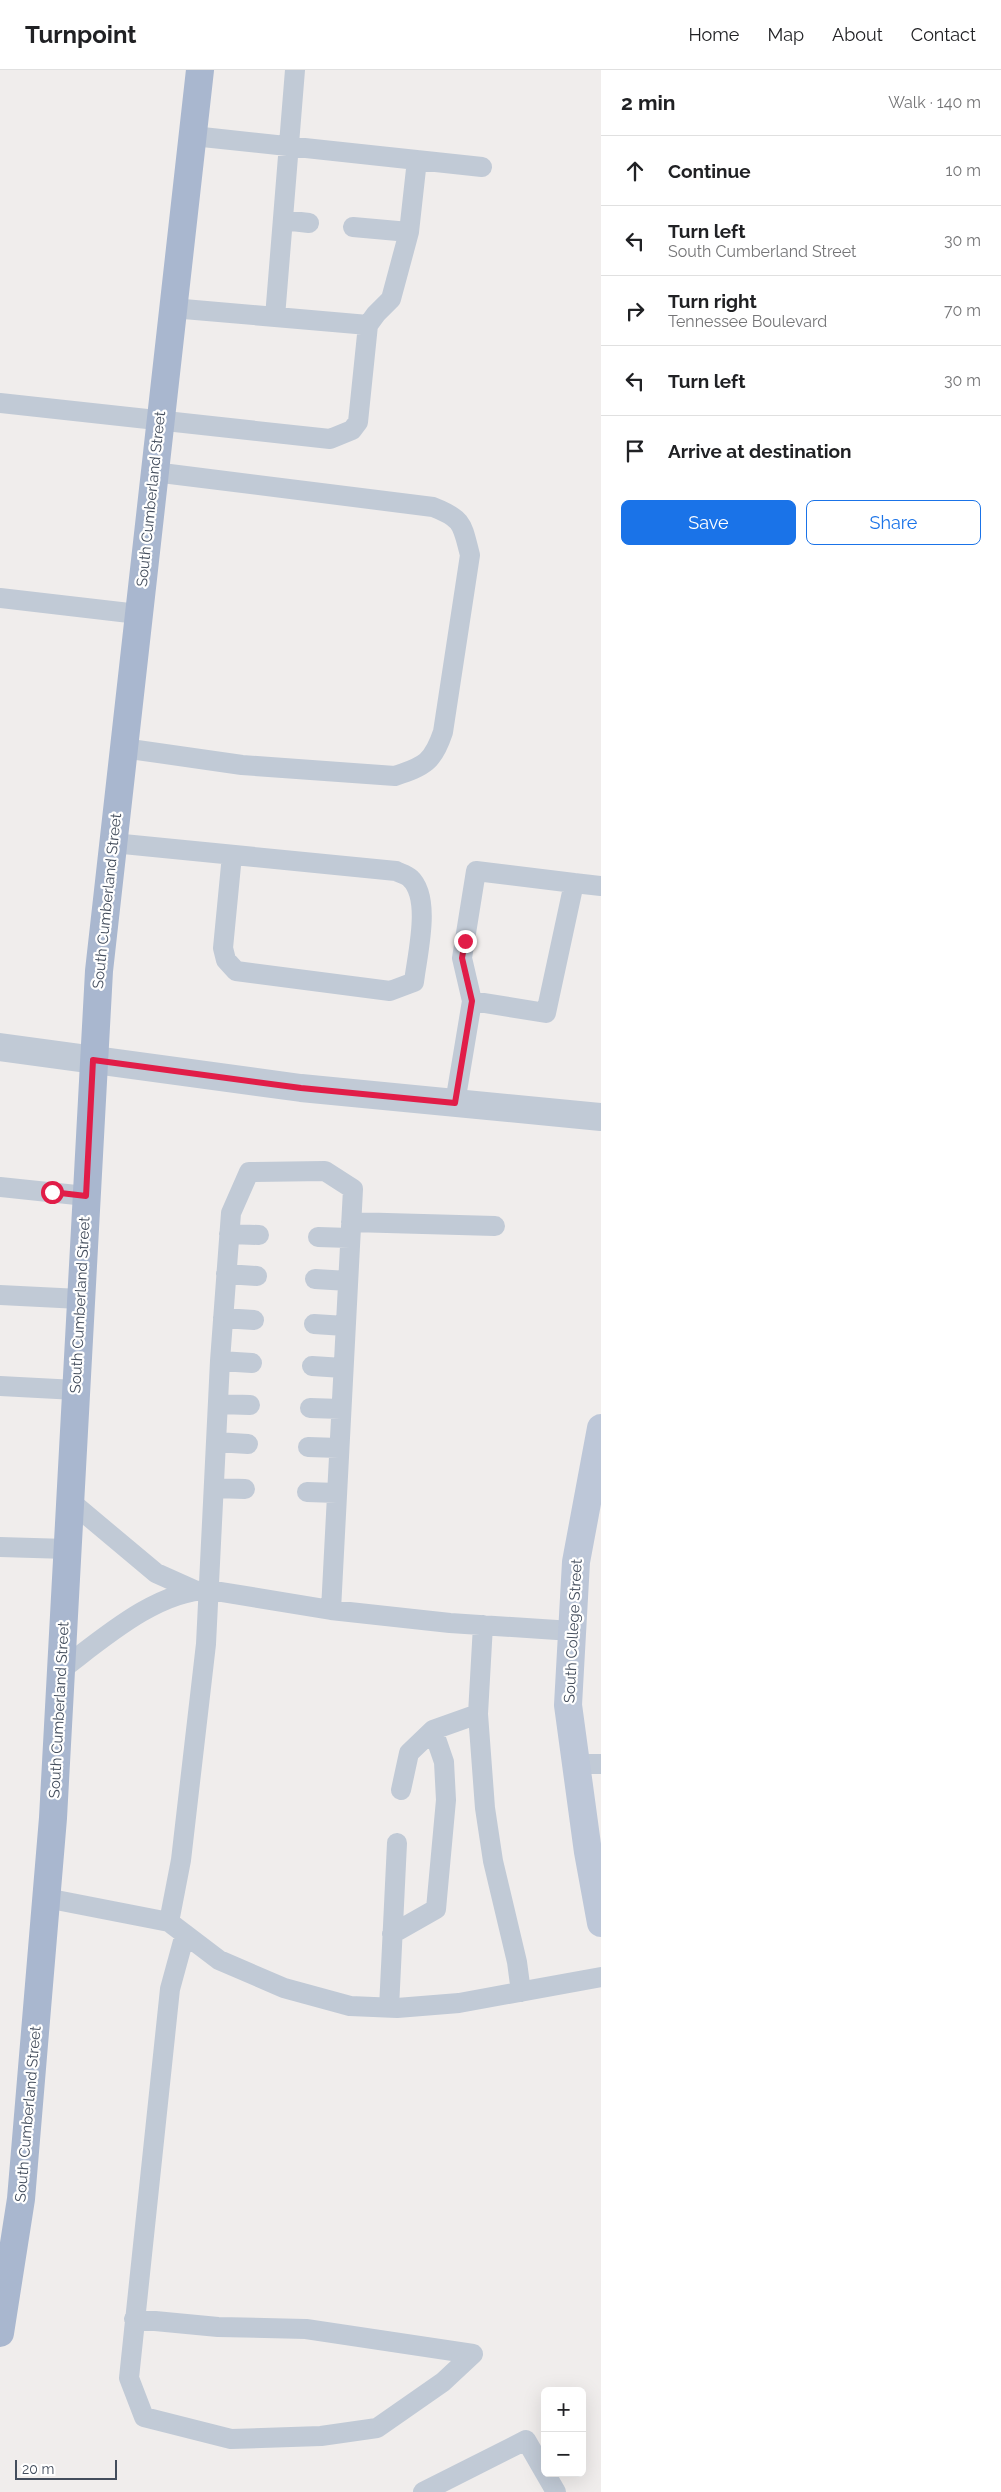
<!DOCTYPE html>
<meta charset="utf-8">
<style>
:root{--surface:#fff;--page:#f2f2f2;--text:#202124;--muted:#757577;--line:#e0e0e0;--accent:#1a73e8}
body{margin:0;font-family:Raleway,sans-serif;background:var(--page);color:var(--text)}
.controls{position:absolute;right:15px;bottom:15px;display:grid;overflow:hidden;border-radius:8px;box-shadow:0 5px 20px #0002}
.controls button{width:45px;height:45px;display:grid;place-items:center;padding:0;border:0;border-bottom:1px solid var(--line);background:var(--surface);color:var(--text);font:25px sans-serif}
.scale{position:absolute;left:15px;bottom:12px;width:102px;box-sizing:border-box;padding-left:5px;border:2px solid #434d5c;border-top:0;font-size:14px;line-height:18px;white-space:nowrap;color:#434d5c;-webkit-text-stroke:4px #fff;paint-order:stroke}
.stop{position:absolute;width:15px;height:15px;margin:-11px;border:4px solid #e11d48;border-radius:50%;background:#fff}
.stop.end{background:#e11d48;border-color:#fff;box-shadow:0 1px 5px #0008}
.list{margin:0;padding:0;list-style:none}
h2{display:flex;justify-content:space-between;align-items:center;height:65px;margin:0;padding:0 20px;font-size:21px}
h2 small{font-size:16px;font-weight:400;color:var(--muted)}
.list li{display:grid;grid-template-columns:32px 1fr auto;gap:15px;align-items:center;box-sizing:border-box;height:70px;padding:0 20px;border-top:1px solid var(--line)}
.list b{display:block;font-size:19px;white-space:nowrap}
.list p{margin:0;font-size:16px;white-space:nowrap;color:var(--muted)}
.list em{font-size:16px;font-style:normal;color:var(--muted)}
.actions{display:flex;gap:10px;padding:15px 20px}
.actions a{flex:1;padding:11px 0;border:1px solid var(--accent);border-radius:8px;text-align:center;font-size:18px;color:var(--accent)}
.actions .main{background:var(--accent);color:#fff}
.icon{flex:none;width:28px;height:28px;fill:none;stroke:currentColor;stroke-width:2;stroke-linecap:round;stroke-linejoin:round}
.map{position:relative;flex:none;width:601px;height:2422px;overflow:hidden}
header{display:flex;align-items:center;gap:30px;box-sizing:border-box;height:70px;padding:0 25px;background:var(--surface);border-bottom:1px solid var(--line)}
header strong{font-size:24px}
nav{display:flex;gap:28px;margin-inline-start:auto;font-size:18px}
main{display:flex}
aside{flex:1;background:var(--surface)}
.map>svg:first-child{display:block}
.lines{fill:none;stroke-linecap:round;stroke-linejoin:round}
.service{stroke:#c1cad6;stroke-width:20}
.tertiary{stroke:#c1cad6;stroke-width:28}
.secondary{stroke:#bdc7d8;stroke-width:28}
.primary{stroke:#a9b7cf;stroke-width:28}
.route{stroke:#e11d48;stroke-width:6}
.labels{text-anchor:middle;stroke-width:4.5;stroke-linejoin:round;paint-order:stroke}
.street-label{font-size:15px;fill:#434d5c;stroke:#fff}
</style>
<header>
<strong>Turnpoint</strong>
<nav><a>Home</a><a>Map</a><a>About</a><a>Contact</a></nav>
</header>
<main>
<div class="map">
<svg width="601" height="2422" viewBox="0 0 601 2422">
<rect width="100%" height="100%" fill="#f0edec"/>
<g class="lines">
<path class="service" d="M193,66L482,97
M283,150L309,153
M409,162L417,90
M172,238L368,255
M275,247L295,0
M0,333L330,369L352,360L358,352L368,255L376,244L391,229L409,162L353,157
M0,528L138,544
M123,678L242,695L395,706C425,696 433,692 443,662L470,485C462,455 464,449 433,437L154,402
M113,773L396,801C400,803 407,805 410,808C432,828 417,885 414,912L390,921L236,901L226,890L223,878L232,785
M472,931L546,943L574,813L601,816
M455,1033L472,931L462,888L476,801L574,813
M0,1117L86,1126
M351,1152L495,1156
M229,1164L259,1165
M318,1167L350,1168
M226,1204L257,1206
M315,1209L348,1211
M0,1225L80,1229
M223,1248L254,1250
M314,1254L345,1256
M220,1291L252,1293
M312,1296L343,1298
M0,1316L76,1320
M218,1334L250,1335
M310,1338L341,1339
M216,1372L248,1374
M308,1377L339,1378
M214,1418L245,1419
M307,1422L337,1423
M70,1431L156,1503L194,1520
M0,1477L67,1479
M483,1555L478,1644L485,1738L493,1791L517,1892L521,1922
M61,1600C101,1570 157,1520 209,1520L331,1540L450,1553L572,1561
M576,1694H601
M401,1720L409,1683L433,1660L478,1644
M46,1828L169,1852L219,1890L284,1918L350,1936L397,1938L459,1933L601,1907
M169,1852L181,1790L206,1574L220,1291L231,1143L249,1102L325,1101L353,1119L331,1540
M392,1864L436,1839L446,1730L444,1692L433,1660
M389,1938L397,1773
M134,2249L218,2257L306,2259L473,2284L443,2312L377,2358L321,2366L231,2369L144,2347L129,2308L170,1919L185,1864
M545,2403L556,2422
M423,2422L526,2370L545,2403"/>
<path class="tertiary" d="M0,977L301,1018L601,1047"/>
<path class="secondary" d="M601,1358L576,1492L568,1635L588,1782L601,1853"/>
<path class="primary" d="M0,2263L21,2129L53,1748L99,901L200,0"/>
</g>
<g class="lines">
<path class="route" d="M52,1122L86,1126L93,990L301,1018L455,1033L472,931L462,888L465,871"/>
</g>
<g class="labels">
<g class="street-label">
<text transform="translate(151 429) rotate(-84)" y="5">South Cumberland Street</text>
<text transform="translate(107 831) rotate(-84)" y="5">South Cumberland Street</text>
<text transform="translate(80 1235) rotate(-87)" y="5">South Cumberland Street</text>
<text transform="translate(573 1561) rotate(-87)" y="5">South College Street</text>
<text transform="translate(59 1640) rotate(-87)" y="5">South Cumberland Street</text>
<text transform="translate(28 2044) rotate(-85)" y="5">South Cumberland Street</text>
</g>
</g>
</svg>
<div class="controls">
<button>+</button>
<button>−</button>
</div>
<div class="scale">20 m</div>
<div class="stop" style="left:52px;top:1122px"></div>
<div class="stop end" style="left:465px;top:871px"></div>
</div>
<aside>
<h2>2 min<small>Walk · 140 m</small></h2>
<ul class="list">
<li><svg class="icon" aria-label="ahead" viewBox="0 0 24 24"><path d="M12 20V5M6 11l6-6 6 6"/></svg><div><b>Continue</b></div><em>10 m</em></li>
<li><svg class="icon" aria-label="left" viewBox="0 0 24 24"><path d="M17 20v-9H6M10 6l-5 5 5 5"/></svg><div><b>Turn left</b><p>South Cumberland Street</p></div><em>30 m</em></li>
<li><svg class="icon" aria-label="right" viewBox="0 0 24 24"><path d="M7 20v-9h11M14 6l5 5-5 5"/></svg><div><b>Turn right</b><p>Tennessee Boulevard</p></div><em>70 m</em></li>
<li><svg class="icon" aria-label="left" viewBox="0 0 24 24"><path d="M17 20v-9H6M10 6l-5 5 5 5"/></svg><div><b>Turn left</b></div><em>30 m</em></li>
<li><svg class="icon" aria-label="arrive" viewBox="0 0 24 24"><path d="M6 21V4h12l-3 4 3 4H6"/></svg><div><b>Arrive at destination</b></div></li>
</ul>
<div class="actions"><a class="main">Save</a><a>Share</a></div>
</aside>
</main>
